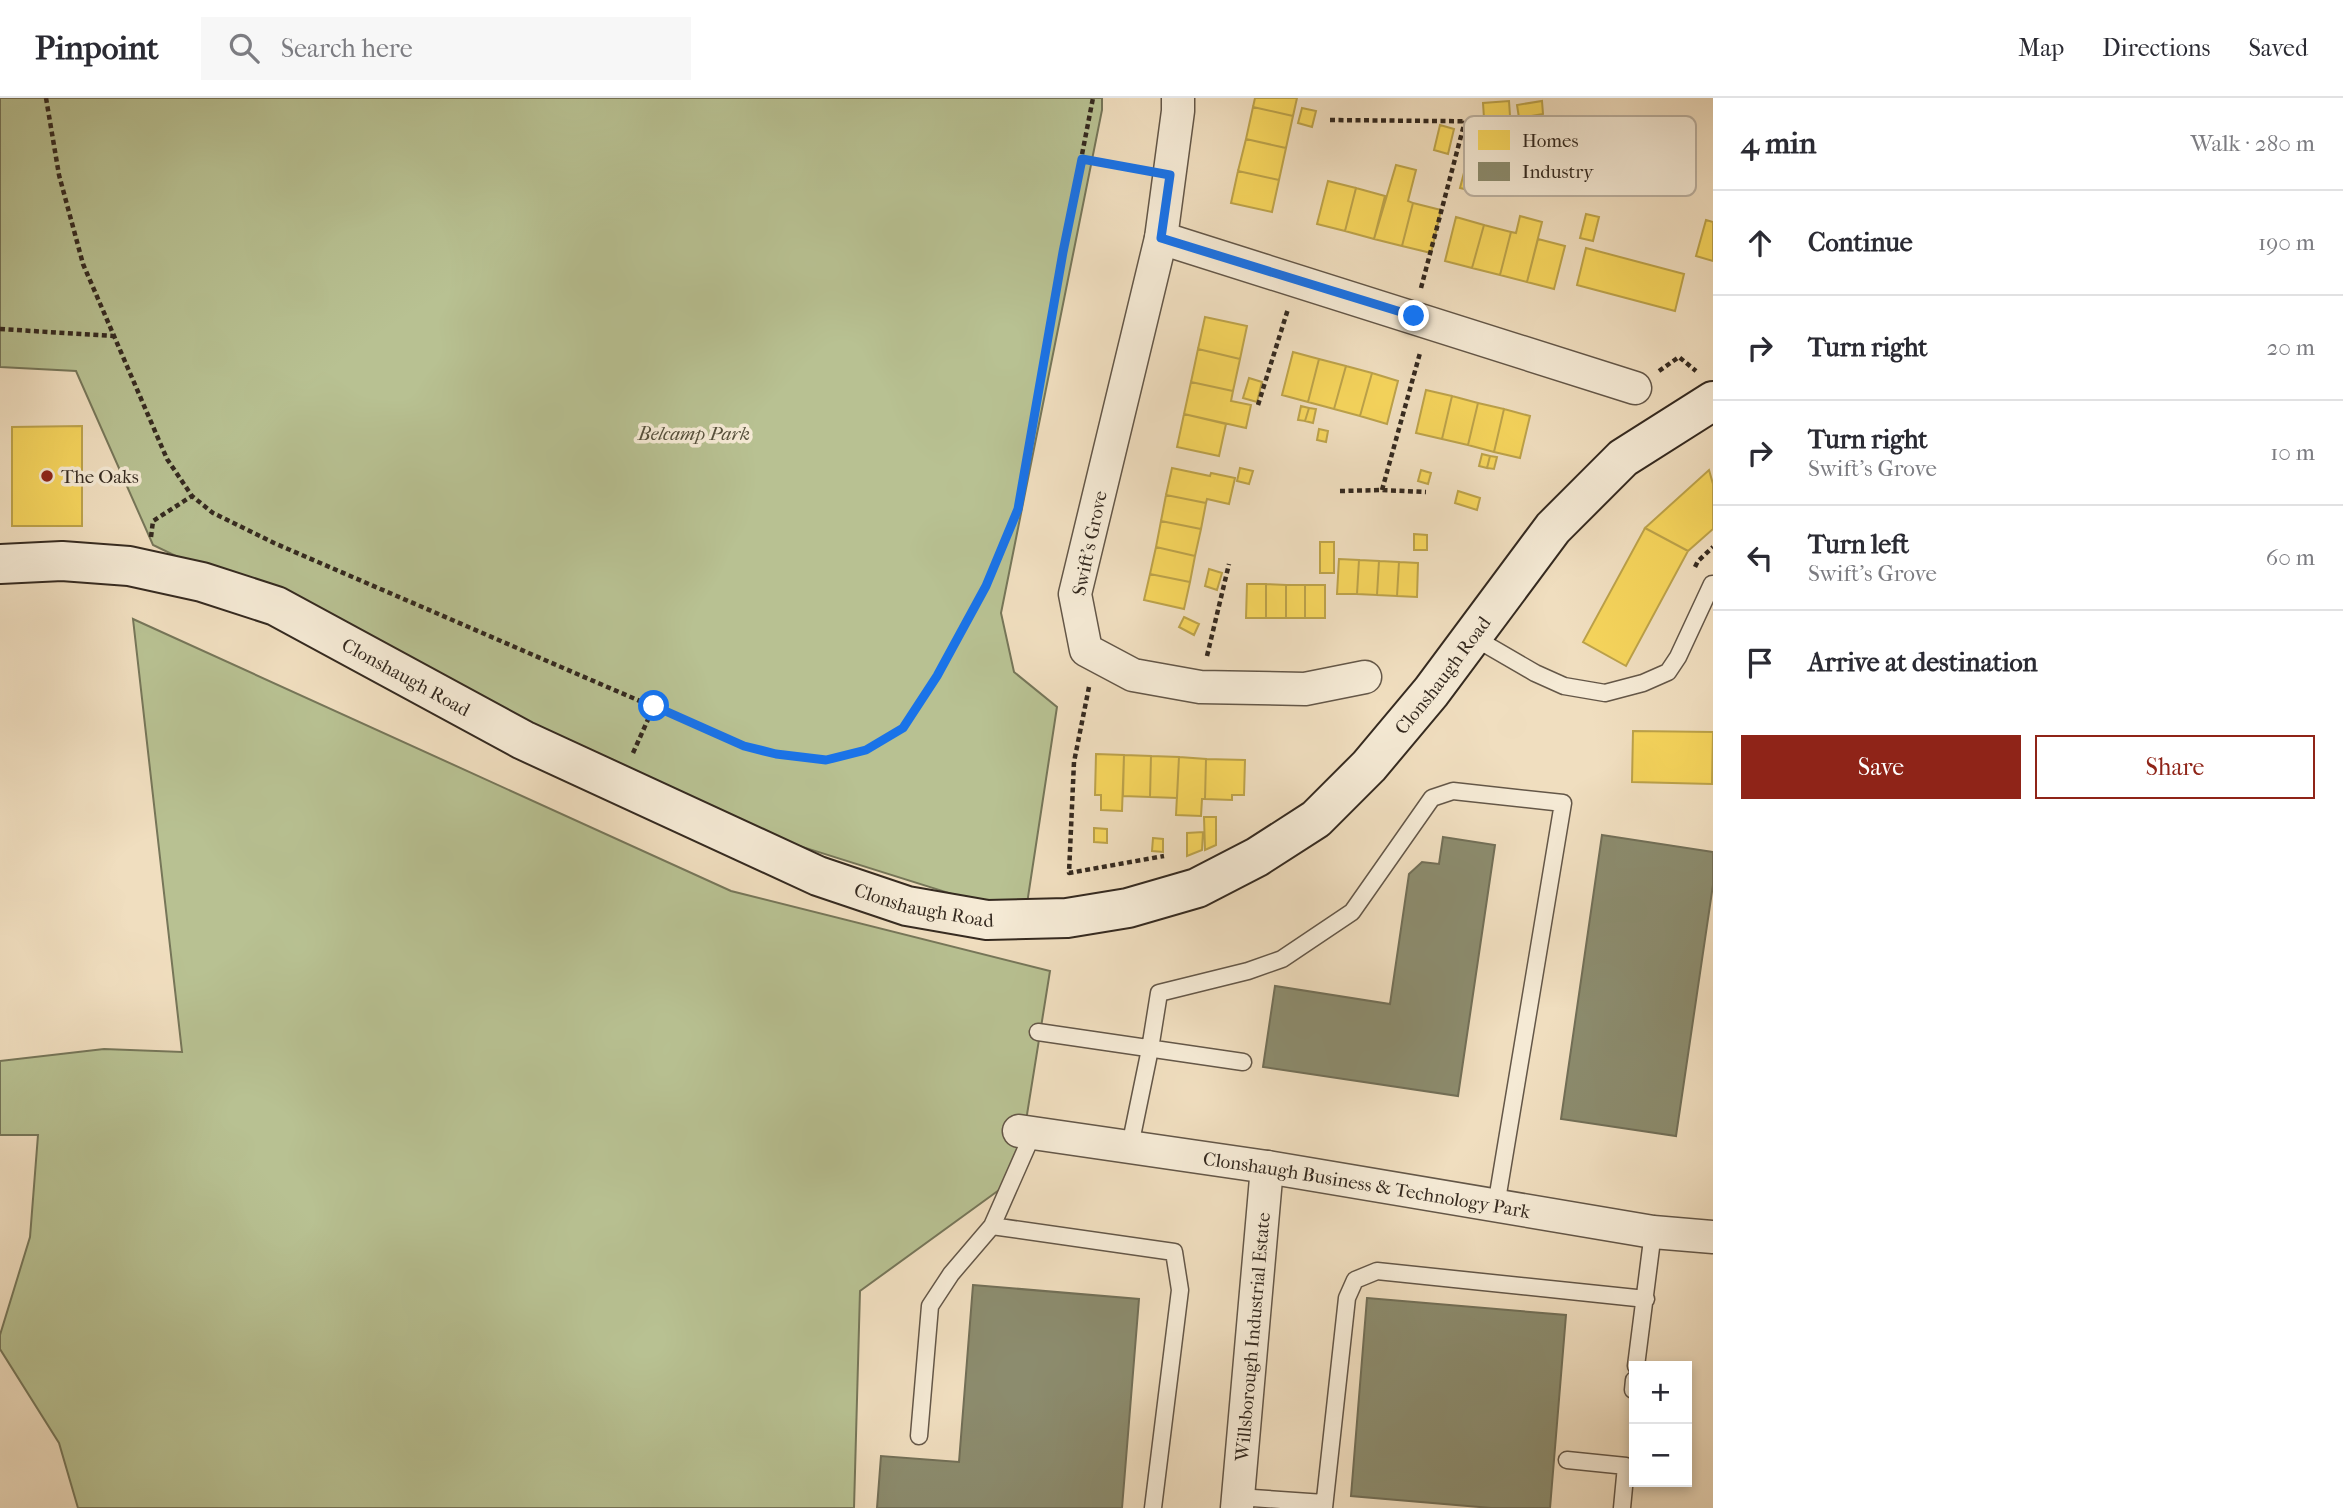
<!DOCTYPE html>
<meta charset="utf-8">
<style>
:root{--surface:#fff;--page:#f7f7f7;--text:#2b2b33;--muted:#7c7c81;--line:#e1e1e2;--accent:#8f2418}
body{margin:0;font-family:"IM FELL French Canon",serif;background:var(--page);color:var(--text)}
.controls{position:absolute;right:21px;bottom:21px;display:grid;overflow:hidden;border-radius:0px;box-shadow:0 4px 10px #0003}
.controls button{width:63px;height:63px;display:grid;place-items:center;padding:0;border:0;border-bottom:2px solid var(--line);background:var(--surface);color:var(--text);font:35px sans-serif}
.stop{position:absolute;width:21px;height:21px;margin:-16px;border:5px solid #1a73e8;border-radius:50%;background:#fff}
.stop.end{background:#1a73e8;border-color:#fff;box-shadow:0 2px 7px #0008}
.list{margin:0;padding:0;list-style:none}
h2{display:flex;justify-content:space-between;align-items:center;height:91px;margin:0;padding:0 28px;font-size:30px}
h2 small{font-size:23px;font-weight:400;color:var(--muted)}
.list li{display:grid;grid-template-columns:46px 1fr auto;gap:21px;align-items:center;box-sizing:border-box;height:105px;padding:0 28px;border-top:2px solid var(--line)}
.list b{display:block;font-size:26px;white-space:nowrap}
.list p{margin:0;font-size:23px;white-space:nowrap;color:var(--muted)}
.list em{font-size:23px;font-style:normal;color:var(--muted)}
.actions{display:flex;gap:14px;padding:21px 28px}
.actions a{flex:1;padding:16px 0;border:2px solid var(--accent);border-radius:0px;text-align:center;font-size:24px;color:var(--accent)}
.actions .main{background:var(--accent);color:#fff}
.icon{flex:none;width:38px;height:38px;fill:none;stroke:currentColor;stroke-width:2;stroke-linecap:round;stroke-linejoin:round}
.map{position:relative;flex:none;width:1713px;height:1410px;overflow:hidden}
header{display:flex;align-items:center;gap:42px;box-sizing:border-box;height:98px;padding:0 35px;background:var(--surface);border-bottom:2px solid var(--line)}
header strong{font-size:33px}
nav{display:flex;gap:38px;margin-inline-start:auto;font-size:24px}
.search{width:490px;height:63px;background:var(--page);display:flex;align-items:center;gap:18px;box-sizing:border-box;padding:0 24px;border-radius:0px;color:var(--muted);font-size:26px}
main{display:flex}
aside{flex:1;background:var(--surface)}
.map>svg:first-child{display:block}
.green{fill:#b8c192;stroke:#767659;stroke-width:2}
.homes{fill:#f6d55c;stroke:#bca24a;stroke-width:2}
.industry{fill:#8c8c6e;stroke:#726f57;stroke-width:2}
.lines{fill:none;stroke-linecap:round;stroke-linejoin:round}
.lane-casing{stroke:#645748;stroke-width:19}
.street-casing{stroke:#645748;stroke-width:35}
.secondary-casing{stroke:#352a20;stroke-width:42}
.path{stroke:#352a20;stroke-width:4.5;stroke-dasharray:5 3.5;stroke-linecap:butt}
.lane{stroke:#f5ead5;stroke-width:16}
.street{stroke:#f5ead5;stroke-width:32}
.secondary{stroke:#f5ead5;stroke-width:38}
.route{stroke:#1a73e8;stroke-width:9}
.poi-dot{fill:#8f2418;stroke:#f5ead5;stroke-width:2.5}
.labels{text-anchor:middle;stroke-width:7;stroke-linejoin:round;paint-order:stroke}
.park-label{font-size:19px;font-style:italic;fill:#56503c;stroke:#f5ead5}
.poi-label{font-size:19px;fill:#352a20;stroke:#f5ead5;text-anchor:start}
.street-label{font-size:19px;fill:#352a20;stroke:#f5ead5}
.key{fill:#f5ead5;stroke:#bbb09f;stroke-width:2}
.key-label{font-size:19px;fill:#352a20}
</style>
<header>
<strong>Pinpoint</strong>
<div class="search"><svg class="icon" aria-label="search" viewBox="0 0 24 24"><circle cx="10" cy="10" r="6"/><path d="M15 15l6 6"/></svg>Search here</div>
<nav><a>Map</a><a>Directions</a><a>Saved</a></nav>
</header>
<main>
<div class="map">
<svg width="1713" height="1410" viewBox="0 0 1713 1410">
<rect width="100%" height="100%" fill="#f0debf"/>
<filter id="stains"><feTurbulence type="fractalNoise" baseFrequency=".00286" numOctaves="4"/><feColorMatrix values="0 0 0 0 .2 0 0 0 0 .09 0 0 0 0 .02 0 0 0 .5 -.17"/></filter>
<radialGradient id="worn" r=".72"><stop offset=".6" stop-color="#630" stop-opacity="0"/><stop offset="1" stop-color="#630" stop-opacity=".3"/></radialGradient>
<path class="green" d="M0,0H1102V12L1001,515L1014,574L1057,609L1025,819L736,728L153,447L76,273L0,269Z
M133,521L731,793L1050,873L1017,1079L860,1193L854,1410H78L59,1345L0,1251V1237L30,1139L38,1037H0V963L104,951L182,954Z"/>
<path class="homes" d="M1255,0H1297L1293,18L1253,9Z
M1509,3L1510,18L1484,20L1483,5Z
M1542,3L1543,16L1519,20L1517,7Z
M1253,9L1293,18L1286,50L1246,41Z
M1302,10L1316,13L1312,29L1298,25Z
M1440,27L1454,31L1448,56L1434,52Z
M1246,41L1286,50L1279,82L1238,73Z
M1472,44L1489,48L1477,94L1460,90Z
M1396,67L1416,72L1408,103L1413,105L1402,148L1374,141Z
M1238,73L1279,82L1272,114L1231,105Z
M1328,83L1356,90L1345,133L1317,126Z
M1356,90L1385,98L1374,141L1345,133Z
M1413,105L1441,112L1431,155L1402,148Z
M1586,116L1599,119L1593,143L1580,140Z
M1520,118L1542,124L1527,184L1500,177L1511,134L1516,135Z
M1456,119L1484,127L1472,170L1445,163Z
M1706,122L1713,124V163L1696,158Z
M1484,127L1511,134L1500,177L1472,170Z
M1538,141L1565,148L1554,191L1527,184Z
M1586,150L1684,176L1675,213L1577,187Z
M1205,219L1247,228L1240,261L1198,251Z
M1198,251L1240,261L1233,293L1191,284Z
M1293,254L1319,261L1308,304L1282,297Z
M1319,261L1346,268L1334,311L1308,304Z
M1346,268L1372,275L1360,318L1334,311Z
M1372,275L1398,283L1387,326L1360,318Z
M1249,280L1262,284L1257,304L1243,300Z
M1191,284L1233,293L1231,303L1251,307L1246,330L1184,316Z
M1426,292L1452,298L1442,341L1416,335Z
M1452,298L1478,305L1468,347L1442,341Z
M1478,305L1504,311L1494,354L1468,347Z
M1301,308L1309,310L1305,323L1298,322Z
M1309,310L1316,311L1313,325L1305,323Z
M1504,311L1530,318L1520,360L1494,354Z
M1184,316L1226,326L1219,358L1177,349Z
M82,328V428H12V329Z
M1319,331L1328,333L1326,344L1317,342Z
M1482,356L1490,358L1487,370L1479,368Z
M1490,358L1497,359L1494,371L1487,370Z
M1172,370L1210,378L1211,375L1235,380L1229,406L1207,401L1206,405L1166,397Z
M1240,370L1253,373L1249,386L1237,383Z
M1421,372L1431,375L1428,386L1418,383Z
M1709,372L1713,386V431L1688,453L1645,430Z
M1458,393L1480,400L1477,412L1455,405Z
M1166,397L1206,405L1201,431L1161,423Z
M1161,423L1201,431L1195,458L1156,449Z
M1645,430L1688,453L1626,568L1583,544Z
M1414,436L1427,437V452H1414Z
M1320,444H1334V475H1320Z
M1156,449L1195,458L1190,484L1150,476Z
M1339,461L1359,462L1357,496H1337Z
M1359,462L1379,463L1377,497L1357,496Z
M1379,463L1399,464L1397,498L1377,497Z
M1399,464L1418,465L1417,499L1397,498Z
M1209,471L1222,475L1217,492L1205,488Z
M1150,476L1190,484L1184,511L1144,502Z
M1247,486H1266V520H1246Z
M1266,486L1286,487V520H1266Z
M1286,487H1305V520H1286Z
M1305,487H1325V520H1305Z
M1184,519L1199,526L1194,537L1179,529Z
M1633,633L1713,634L1712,686L1632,684Z
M1096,656L1124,657L1122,713L1101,712V697H1095Z
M1124,657L1151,658L1150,699L1123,698Z
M1151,658L1179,659L1177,700L1150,699Z
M1179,659L1206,661L1205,701H1202L1201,718L1176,717Z
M1206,661L1245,662L1244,697H1232V702L1205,701Z
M1204,719H1216V747L1205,752Z
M1094,730L1107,731V745L1094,744Z
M1203,734L1202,752L1187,758V735Z
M1153,740L1163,741V754L1152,753Z"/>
<path class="industry" d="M1602,737L1713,754V787L1676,1038L1561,1021Z
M1443,739L1495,747L1458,998L1263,969L1275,888L1390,906L1409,776L1422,764L1439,766Z
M973,1187L1139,1201L1122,1410H877L881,1358L959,1364Z
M1367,1200L1566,1217L1550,1410H1491L1351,1398Z"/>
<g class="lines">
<defs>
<path id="lane" d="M1473,539L1535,575L1564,588L1605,595L1643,585L1668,574L1678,559L1712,486
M1038,934L1243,964
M1130,1048L1150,951L1159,895L1248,873L1282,861L1352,814L1432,700L1453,693L1563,705L1496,1108
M992,1128L1174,1154L1180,1192L1153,1410
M1636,1268L1653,1134
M1633,1292L1634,1282
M919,1338L930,1208L951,1176L992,1128L1033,1035
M1567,1362L1626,1368L1622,1410
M1238,1399L1324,1405
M1324,1410L1347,1200L1355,1182L1377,1173L1646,1201"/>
<g id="street">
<path d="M1178,0V13L1161,140L1075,496L1086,552L1133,577L1200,589L1305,591L1365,579"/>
<path d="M1161,140L1635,290"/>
<path id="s1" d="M1019,1033L1267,1069L1653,1134L1713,1139"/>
<path id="s2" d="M1237,1410L1267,1069"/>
</g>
<g id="secondary">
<path id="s3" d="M0,466L62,463L129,468L202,484L276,508L523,642L818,778L907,808L987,822L1067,820L1128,810L1197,790L1257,759L1316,721L1369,668L1431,594L1553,430L1623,360L1713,303"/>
</g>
</defs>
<use href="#lane" class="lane-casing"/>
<use href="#street" class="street-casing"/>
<use href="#secondary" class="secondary-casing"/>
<path class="path" d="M46,0L59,77L83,166L167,361L192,398L213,415L274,445L744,648L776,656L826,662L866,652L903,630L937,578L986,488L1018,411L1063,154L1093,0
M1330,22L1542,24
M1082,61L1139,71
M1421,190L1465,23
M0,231L113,238
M1659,273L1679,259L1696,273
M1258,307L1288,211
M1382,392L1420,255
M1340,393L1382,392L1426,394
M151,439L153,423L192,398
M1695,469L1698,463L1713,449
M1207,558L1229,466
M1089,589L1074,664L1069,775L1164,758
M633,655L654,608"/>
<use href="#lane" class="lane"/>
<use href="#street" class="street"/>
<use href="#secondary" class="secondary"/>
</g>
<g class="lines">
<path class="route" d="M654,608L744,648L776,656L826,662L866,652L903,630L937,578L986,488L1018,411L1063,154L1082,61L1170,77L1161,140L1414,218"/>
</g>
<circle class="poi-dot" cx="47" cy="378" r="7"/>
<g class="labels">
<g class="park-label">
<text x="694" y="342">Belcamp Park</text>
</g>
<g class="poi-label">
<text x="61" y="385">The Oaks</text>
</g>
<g class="street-label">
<text transform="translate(1089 445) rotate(-78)" y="7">Swift's Grove</text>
<text dy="7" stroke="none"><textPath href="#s3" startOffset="1606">Clonshaugh Road</textPath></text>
<text dy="7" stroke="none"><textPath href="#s3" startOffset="430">Clonshaugh Road</textPath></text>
<text dy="7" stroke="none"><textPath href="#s3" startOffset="998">Clonshaugh Road</textPath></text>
<text dy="7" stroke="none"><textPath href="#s1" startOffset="352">Clonshaugh Business &amp; Technology Park</textPath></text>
<text dy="7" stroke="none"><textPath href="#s2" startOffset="172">Willsborough Industrial Estate</textPath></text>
</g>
</g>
<rect x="1464" y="18" width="232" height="80" rx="10" class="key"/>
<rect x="1478" y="32" width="32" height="20" fill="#f6d55c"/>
<rect x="1478" y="64" width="32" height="19" fill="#8c8c6e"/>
<g class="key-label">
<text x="1522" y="49">Homes</text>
<text x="1522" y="80">Industry</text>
</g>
<rect width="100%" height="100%" filter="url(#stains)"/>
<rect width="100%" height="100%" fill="url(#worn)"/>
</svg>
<div class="controls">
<button>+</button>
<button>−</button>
</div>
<div class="stop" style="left:654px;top:608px"></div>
<div class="stop end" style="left:1414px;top:218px"></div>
</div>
<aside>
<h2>4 min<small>Walk · 280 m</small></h2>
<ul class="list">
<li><svg class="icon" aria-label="ahead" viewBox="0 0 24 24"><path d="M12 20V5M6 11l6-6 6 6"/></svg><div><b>Continue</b></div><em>190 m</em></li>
<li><svg class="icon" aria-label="right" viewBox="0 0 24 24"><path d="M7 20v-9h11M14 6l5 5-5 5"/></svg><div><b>Turn right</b></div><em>20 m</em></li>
<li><svg class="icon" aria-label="right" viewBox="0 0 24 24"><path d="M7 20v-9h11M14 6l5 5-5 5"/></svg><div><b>Turn right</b><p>Swift's Grove</p></div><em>10 m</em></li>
<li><svg class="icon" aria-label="left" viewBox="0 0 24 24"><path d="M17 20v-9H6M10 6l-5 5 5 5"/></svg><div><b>Turn left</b><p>Swift's Grove</p></div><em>60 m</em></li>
<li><svg class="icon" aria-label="arrive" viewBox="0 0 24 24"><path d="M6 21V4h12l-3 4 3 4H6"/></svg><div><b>Arrive at destination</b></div></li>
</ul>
<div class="actions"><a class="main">Save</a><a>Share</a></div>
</aside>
</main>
